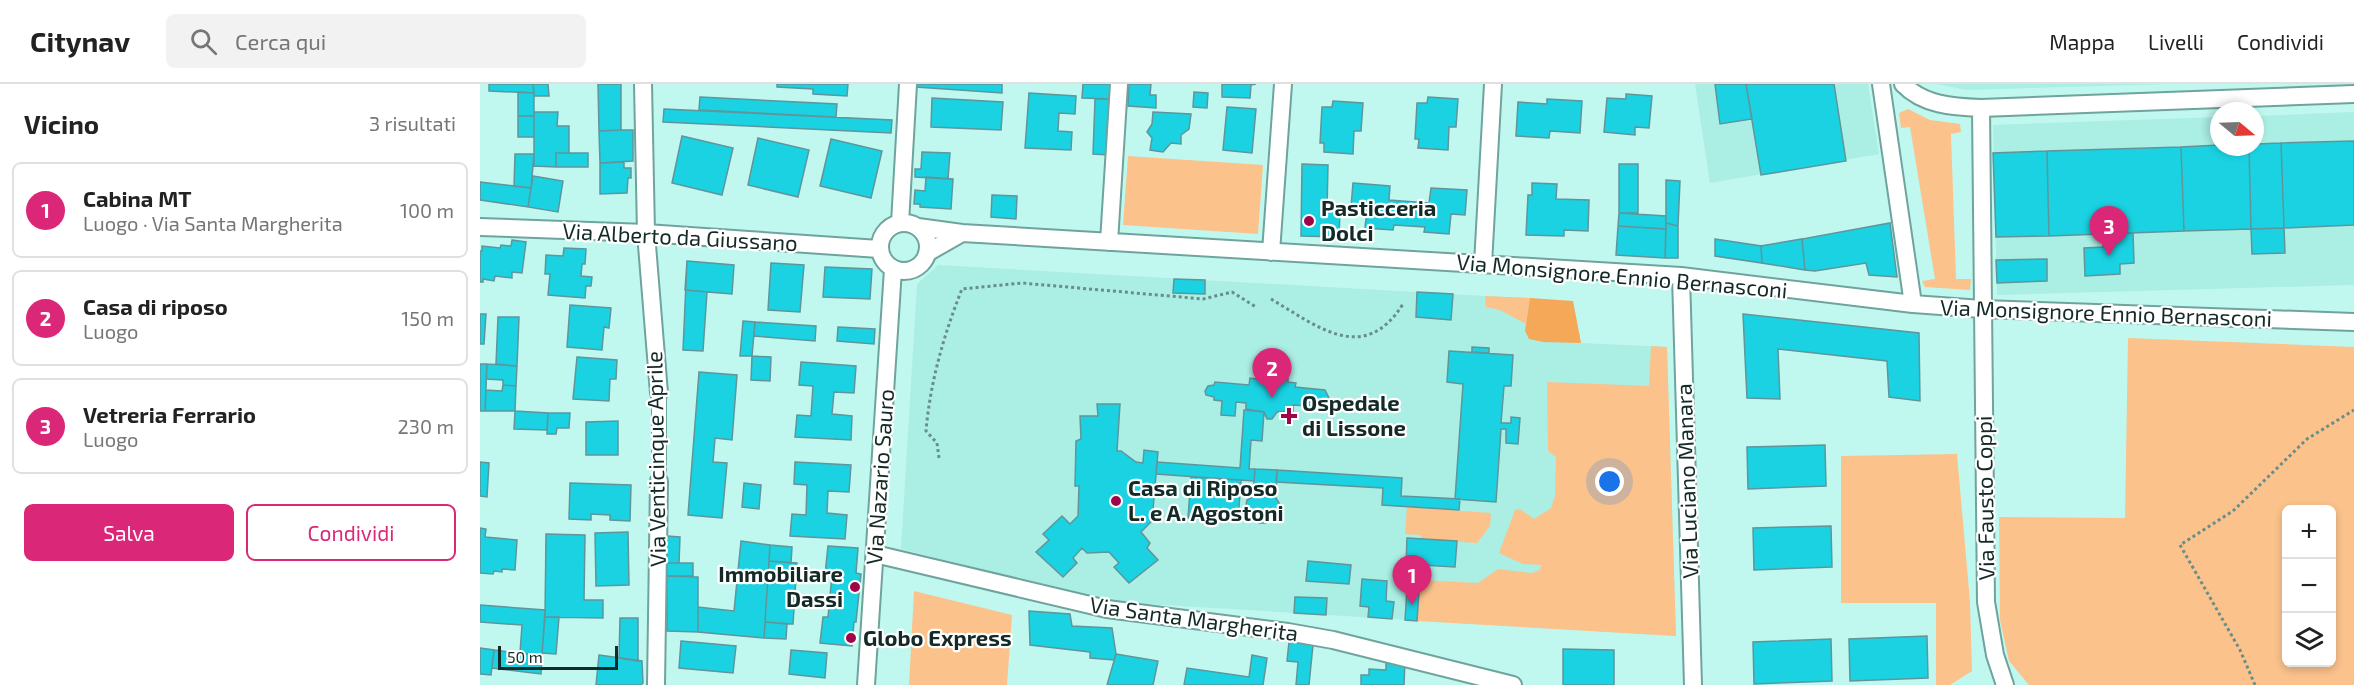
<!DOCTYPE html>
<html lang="it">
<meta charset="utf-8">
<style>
:root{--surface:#fff;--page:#f2f2f2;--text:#222;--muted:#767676;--line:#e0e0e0;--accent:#db2777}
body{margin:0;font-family:"Exo 2",sans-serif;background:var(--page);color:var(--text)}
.controls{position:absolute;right:18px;bottom:18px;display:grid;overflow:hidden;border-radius:9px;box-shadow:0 3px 9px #0003}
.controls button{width:54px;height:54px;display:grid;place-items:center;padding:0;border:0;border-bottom:2px solid var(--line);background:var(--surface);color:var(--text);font:30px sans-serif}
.compass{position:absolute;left:1730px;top:18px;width:54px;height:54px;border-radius:50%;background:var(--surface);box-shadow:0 3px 9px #0003;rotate:109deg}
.scale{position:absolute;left:18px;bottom:15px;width:120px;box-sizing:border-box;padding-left:6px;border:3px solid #132a27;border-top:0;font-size:16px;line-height:21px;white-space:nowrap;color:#132a27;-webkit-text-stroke:4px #fff;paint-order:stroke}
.you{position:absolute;left:1130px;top:398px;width:21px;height:21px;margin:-15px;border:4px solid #fff;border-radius:50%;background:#1a73e8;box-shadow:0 0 0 9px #1a73e833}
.badge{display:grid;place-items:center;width:39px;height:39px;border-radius:50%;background:var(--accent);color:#fff;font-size:20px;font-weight:700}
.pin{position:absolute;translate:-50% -50px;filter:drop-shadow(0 2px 3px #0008)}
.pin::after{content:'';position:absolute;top:32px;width:21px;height:18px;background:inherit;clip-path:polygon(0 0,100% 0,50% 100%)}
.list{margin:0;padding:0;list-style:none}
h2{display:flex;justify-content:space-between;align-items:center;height:78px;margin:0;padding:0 24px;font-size:26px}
h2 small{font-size:20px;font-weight:400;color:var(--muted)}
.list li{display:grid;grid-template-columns:39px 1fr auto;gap:18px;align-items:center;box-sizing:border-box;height:96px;margin:0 12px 12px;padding:0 12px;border:2px solid var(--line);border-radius:9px}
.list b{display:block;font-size:22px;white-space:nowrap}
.list p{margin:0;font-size:20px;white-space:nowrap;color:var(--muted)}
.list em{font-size:20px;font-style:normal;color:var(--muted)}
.actions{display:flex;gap:12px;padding:18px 24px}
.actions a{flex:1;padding:14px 0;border:2px solid var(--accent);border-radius:9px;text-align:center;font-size:21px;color:var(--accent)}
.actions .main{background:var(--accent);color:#fff}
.icon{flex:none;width:33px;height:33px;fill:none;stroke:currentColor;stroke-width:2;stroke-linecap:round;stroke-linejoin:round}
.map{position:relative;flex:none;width:1874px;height:601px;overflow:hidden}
header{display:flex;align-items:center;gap:36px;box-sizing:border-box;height:84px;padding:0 30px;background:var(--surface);border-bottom:2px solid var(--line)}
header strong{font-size:28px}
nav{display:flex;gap:33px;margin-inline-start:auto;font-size:21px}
.search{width:420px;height:54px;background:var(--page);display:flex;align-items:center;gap:15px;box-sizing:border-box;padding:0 21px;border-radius:9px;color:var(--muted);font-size:22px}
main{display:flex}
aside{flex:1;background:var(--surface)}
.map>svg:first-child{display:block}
.built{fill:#abeee4}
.green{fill:#fbc28c;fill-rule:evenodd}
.forest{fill:#f5a858}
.building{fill:#1ad2e2;stroke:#5f959b;stroke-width:1.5}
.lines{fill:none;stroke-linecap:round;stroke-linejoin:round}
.pedestrian-casing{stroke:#6fa49d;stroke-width:16}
.minor-casing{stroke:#6fa49d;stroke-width:20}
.path{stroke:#678e88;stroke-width:3;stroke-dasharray:3 3;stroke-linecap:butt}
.pedestrian{stroke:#fff;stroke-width:14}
.minor{stroke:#fff;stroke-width:16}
.poi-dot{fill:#9f0549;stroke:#fff;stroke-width:2}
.labels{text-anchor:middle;stroke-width:4.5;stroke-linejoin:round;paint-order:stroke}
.poi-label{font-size:22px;font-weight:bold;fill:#132a27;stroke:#fff;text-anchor:start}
.street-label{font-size:22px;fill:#132a27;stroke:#fff}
</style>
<header>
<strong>Citynav</strong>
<div class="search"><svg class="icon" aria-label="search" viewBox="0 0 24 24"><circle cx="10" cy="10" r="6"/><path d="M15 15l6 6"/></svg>Cerca qui</div>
<nav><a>Mappa</a><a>Livelli</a><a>Condividi</a></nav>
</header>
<main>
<aside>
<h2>Vicino<small>3 risultati</small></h2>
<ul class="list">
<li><span class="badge">1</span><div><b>Cabina MT</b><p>Luogo · Via Santa Margherita</p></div><em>100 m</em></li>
<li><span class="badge">2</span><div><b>Casa di riposo</b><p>Luogo</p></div><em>150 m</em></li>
<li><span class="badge">3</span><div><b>Vetreria Ferrario</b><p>Luogo</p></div><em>230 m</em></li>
</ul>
<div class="actions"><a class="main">Salva</a><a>Condividi</a></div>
</aside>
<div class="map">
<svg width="1874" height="601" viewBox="0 0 1874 601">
<rect width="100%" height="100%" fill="#c0f8ef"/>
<path class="built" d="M1215,0H1388L1399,70L1230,99Z
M1457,0H1689L1486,6Z
M1874,28V201L1517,211L1513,41L1739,33V63H1775V32Z
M458,181L1093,217L1101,259L1187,263L1196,552L633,518L421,465L437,200Z"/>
<path class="green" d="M1428,25L1450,36L1480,40L1481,48L1471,50L1476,195H1491L1490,206L1445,203L1442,197L1455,195L1430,43L1421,44L1419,29Z
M648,72L783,81L778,150L643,141Z
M1005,212L1050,214L1046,240L1020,226L1006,223Z
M1648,254L1874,263V601H1549L1529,577L1520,536L1519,433L1645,434ZM1806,426H1852V578H1806Z
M1171,262L1187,263L1196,552L937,537L940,496L998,499L1018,485L1051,489L1060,486L1061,481L1043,480L1019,469L1035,426L1040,425L1054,435L1071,424L1075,412L1076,373L1068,367L1067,298L1169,302Z
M1477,370L1490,518L1492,587L1470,601H1456V519H1361V372Z
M927,423L1011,429L1010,442L997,459L941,455V451L925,450Z
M434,507L532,531L527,601H429Z"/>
<path class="forest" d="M1050,214L1093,217L1101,259L1063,258L1049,255L1045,247Z"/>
<path class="building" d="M9,0H53L54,9L9,7Z
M53,0H68L69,12H54Z
M118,0H141V46L119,47Z
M297,0H368L367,12L333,10V5L297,3Z
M436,0H522V9L436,3Z
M603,0H632L631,15L602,14Z
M649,0H671L670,11H676V24L648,22Z
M742,0H776L771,1L770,14L742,13Z
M1235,0H1266L1272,35L1240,40Z
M1266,0H1354L1366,77L1281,91Z
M38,8L54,9V32H38Z
M714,8L728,9L727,24L713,23Z
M549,9L596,12L595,30L579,29L578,47L592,48L591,66L545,64Z
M1146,10L1172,12L1169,44L1155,43V51L1124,48L1127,14L1146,15Z
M220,13L357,20L356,33L219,26Z
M948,13L978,15L976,43H969L968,66L938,64L939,55H935L937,19H947Z
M452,14L523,18L521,46L451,43Z
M615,15H631L629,71L613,70Z
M1067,15L1102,17L1100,49L1070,47L1069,54L1036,52L1038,18L1067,20Z
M853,17L883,19L881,47H874L873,70L844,68V59H840L842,23H852Z
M747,23L776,25L772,69L743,66Z
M184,25L412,36L411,49L183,38Z
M54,28H78L77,42H89V69H76V83L54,82Z
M673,28L711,30L709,45L701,51V60L691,59L683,68L670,66L672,54L667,48L672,40Z
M38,32H54V53H38Z
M141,46H153V77L120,79L119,47Z
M202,52L253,64L242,111L192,99Z
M278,54L329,66L318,113L268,101Z
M351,55L402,67L391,114L340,102Z
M1874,57V141L1804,144L1801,59Z
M1801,59L1804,144L1771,145L1769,63H1775V60Z
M1739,61V63H1769L1771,145L1704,147L1701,63Z
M1701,63L1704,147L1569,152L1567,67Z
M1567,67L1569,152L1516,153L1513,69Z
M442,68L470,69L468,95L435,93V85H441Z
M76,69H108V83H76Z
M35,70H54L51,104L34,102Z
M144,78V84H151V94H148L147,109L120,110V79Z
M822,80L848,81L847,127H860L859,153L821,152Z
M1139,80H1158V129H1139Z
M53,92L83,97L78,128L48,123Z
M446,93L473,95L471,125L440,123V120H434L435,106L445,107Z
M1186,96L1200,97L1198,142L1186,139Z
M0,98L51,104L48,123L0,116Z
M873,99L910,102L909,116L949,119L951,104L987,106L985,131L971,130L969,150L944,148L945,143L914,141L913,146L885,144L887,124L871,123Z
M1052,99L1077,100L1076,115L1109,116L1108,147L1084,146V152L1046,151L1048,111H1052Z
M512,111L537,112L536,135L511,133Z
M1139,129L1186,132V145L1138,142Z
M1186,139L1198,142V174H1185Z
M1410,139L1417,193L1389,191L1386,179L1335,187L1325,186L1322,155Z
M1138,142L1186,145L1185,174L1136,171Z
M1804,144L1805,169L1772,170L1771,145Z
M1653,149L1654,179L1640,180V190L1605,192L1604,164L1623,163V150Z
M1235,155L1281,162L1282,179L1235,172Z
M1322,155L1325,186L1282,179L1281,162Z
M32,156L46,158L42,189L32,188V194L15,192L14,197L3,195V198H0V167H2V162L20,164L21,161L31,162Z
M84,164L106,165L105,180H102L101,192L112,193L111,202H106L105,214L68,211L70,190H65L66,171L83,172Z
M1567,175V197L1517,199L1516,176Z
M207,177L254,181L252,210L227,208L223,267L203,266Z
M207,177L254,181L252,210L205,206Z
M291,179L324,181L320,228L288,226Z
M345,183L392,185L390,215L343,213Z
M694,195L725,196V210L693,209Z
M937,208L973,210L971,236L936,233Z
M90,221L131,224L129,244L124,243L122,266L87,263Z
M0,230H6L4,260H0Z
M1263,230L1439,249L1440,317L1409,313L1407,277L1298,265L1300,315L1267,314Z
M18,233H39L37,282L16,280Z
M263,237L275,238L272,272H260Z
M275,238L336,242L335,257L274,252Z
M358,243L395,245L394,260L357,257Z
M992,263L1009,264V269L992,268Z
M969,267L1033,271L1031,302H1024L1021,339H1031V333L1040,334L1038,360L1026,359V345H1021L1016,418L975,415L983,300L967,298Z
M272,272L291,273L290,297L271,296Z
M97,273L137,276L136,295H130L129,317L93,315Z
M321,278L376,282L374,309L354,308L352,330L372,332L371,356L315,353L317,331L331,332L333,302L319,301Z
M0,280H7L5,327H0Z
M7,280L37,282L36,302L23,301V296L6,295Z
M219,288L257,291L252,356L235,354L233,378L247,379L242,434L208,431Z
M778,291L808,294V298L816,299L815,303L845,306L850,316L849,318H844L845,323L813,321V327L797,328L792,335H787L784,328L766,325V319L756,318L755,332L741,331L742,317L734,316V313L726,311L725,307L728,302L734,301L735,298L769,301L770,294L777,295Z
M23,301L36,302L35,327H5L6,306L22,307Z
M617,320H640L637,367H641L656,378L663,379L664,366L678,368L672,437L661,448L670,459L667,464L678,476L649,499L634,483L639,479L629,468L607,469L602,464L593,474L597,479L583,493L556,468L569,456L563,450L582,432L590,440L598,432L599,402H595L596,357L601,355L600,332H618Z
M764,326L784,328L782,357L771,356L769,385H775L774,397L676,390L677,378L760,384Z
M35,327L68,329L67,346L34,345Z
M68,329H90L89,344H77L76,350H67Z
M138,337V371H106V338Z
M1345,361L1346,402L1268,405L1267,363Z
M0,378L9,379L7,413L0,412Z
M315,378L371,381L369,408L348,407L347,429L367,431L365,455L310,452L312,430L326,431L327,401L314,400Z
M775,385L797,386L796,414L801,422L794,426V431L786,439H779L774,435L773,426L767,424L766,421L767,416L773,413Z
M797,386L922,394L921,412L980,415L979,426L902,421L903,404L796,398Z
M711,393L761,396L758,437L708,434Z
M90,399L151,401L150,437L130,436V431L111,430V436L89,435Z
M264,399L281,401L279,425L262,423Z
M1351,442L1352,483L1274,486L1273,444Z
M0,444L6,445L5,453L37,456L35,486L22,485V488L14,487L13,490L0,489Z
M148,448L149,501L116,502L115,449Z
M66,450L105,451L104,516H123V534L65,533Z
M187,452L200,453L199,479H187Z
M927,454L977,457L975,483L926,480Z
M261,457L290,461L284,554L218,548V523L254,527Z
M290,461L312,463L311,479L289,477Z
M348,462L378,464L376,489L381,490L376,538H374L372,562L340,559L343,533H348L352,491L345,490Z
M289,477L317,479L313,540L285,538Z
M828,477L871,481L869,500L826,497Z
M187,479H213V492H187Z
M187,492L218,493V548L187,547Z
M882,495L907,497L906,517L914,518L912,535L888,533L889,523L880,522Z
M927,505L939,506L937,537L925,536Z
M815,513L847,514L846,531L814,529Z
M0,521L65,526L62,572L40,569L42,541L0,538Z
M549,527L590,530L592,542L632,544L636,570L634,576L610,574V568L550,561Z
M65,533H79L76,570L62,569Z
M140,534H158V577L139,574Z
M285,538L307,540L306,555L284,554Z
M1447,552L1448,594L1370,597L1369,555Z
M1351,555L1352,597L1274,600L1273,558Z
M201,557L256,562L253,589L199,584Z
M809,558L833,561L829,601H816L818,578L807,577Z
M0,564L14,566L11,591L0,590Z
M1083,565L1134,566V601H1083Z
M14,566L62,572L61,590L12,584Z
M311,566L347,569L345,594L309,590Z
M636,570L678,577L673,601H627Z
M119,571L162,577L163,599L161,601H116Z
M772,571L787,574L783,601H704L707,584L769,593Z
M906,577H925L924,601H881V591H889V585L906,586Z"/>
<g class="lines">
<defs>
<path id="pedestrian" d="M179,309V397"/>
<path id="minor" d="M163,0L166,149L179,309
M1401,0L1433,220
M1423,0C1443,21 1473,23 1501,24L1874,10
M1501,24L1506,518L1515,571L1525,601
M400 163a24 24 0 1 1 48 0a24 24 0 1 1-48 0Z
M420,139L428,0
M0,143L166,149L399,165
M438,143L482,149L1201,192L1433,220L1502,225L1874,238
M629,158L639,0
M791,168L803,0
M447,169L482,149
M1003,180L1013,0
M1201,192L1213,601
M395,470L627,525L808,548L853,556L1033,601
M176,601L179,397
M386,601L413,185"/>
</defs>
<use href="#pedestrian" class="pedestrian-casing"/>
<use href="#minor" class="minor-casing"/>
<path class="path" d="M791,215C837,242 884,282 923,220
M459,374L457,359L446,347C450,299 464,250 482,205L542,199L723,215L752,208L776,223
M1775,601L1760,566L1700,461L1753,427L1827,355L1874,326"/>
<use href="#pedestrian" class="pedestrian"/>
<use href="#minor" class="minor"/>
</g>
<g class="poi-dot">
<circle cx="829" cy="137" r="6"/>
<path d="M806 323h6v6h6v6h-6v6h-6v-6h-6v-6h6z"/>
<circle cx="636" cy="417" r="6"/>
<circle cx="375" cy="503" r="6"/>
<circle cx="371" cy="554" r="6"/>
</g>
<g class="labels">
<g class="poi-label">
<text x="841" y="132">Pasticceria<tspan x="841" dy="25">Dolci</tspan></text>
<text x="822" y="327">Ospedale<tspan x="822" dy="25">di Lissone</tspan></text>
<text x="648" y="412">Casa di Riposo<tspan x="648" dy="25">L. e A. Agostoni</tspan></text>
<text x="363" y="498" text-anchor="end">Immobiliare<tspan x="363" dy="25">Dassi</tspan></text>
<text x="383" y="562">Globo Express</text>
</g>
<g class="street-label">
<text transform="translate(200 153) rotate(3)" y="8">Via Alberto da Giussano</text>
<text transform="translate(1142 192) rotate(5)" y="8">Via Monsignore Ennio Bernasconi</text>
<text transform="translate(1626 229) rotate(2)" y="8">Via Monsignore Ennio Bernasconi</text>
<text transform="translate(176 375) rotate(-91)" y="8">Via Venticinque Aprile</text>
<text transform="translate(400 393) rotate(-86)" y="8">Via Nazario Sauro</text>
<text transform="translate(1207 397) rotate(-92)" y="8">Via Luciano Manara</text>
<text transform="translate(1505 414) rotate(-91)" y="8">Via Fausto Coppi</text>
<text transform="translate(714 535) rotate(8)" y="8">Via Santa Margherita</text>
</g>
</g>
</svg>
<div class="controls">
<button>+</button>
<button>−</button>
<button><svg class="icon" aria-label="layers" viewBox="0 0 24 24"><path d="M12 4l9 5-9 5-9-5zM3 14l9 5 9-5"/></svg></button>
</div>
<svg class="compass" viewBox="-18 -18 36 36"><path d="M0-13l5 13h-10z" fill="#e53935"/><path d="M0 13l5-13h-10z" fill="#767676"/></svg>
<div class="scale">50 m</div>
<div class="you"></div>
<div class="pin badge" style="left:932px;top:521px">1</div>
<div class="pin badge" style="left:792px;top:314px">2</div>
<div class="pin badge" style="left:1629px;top:172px">3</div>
</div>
</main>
